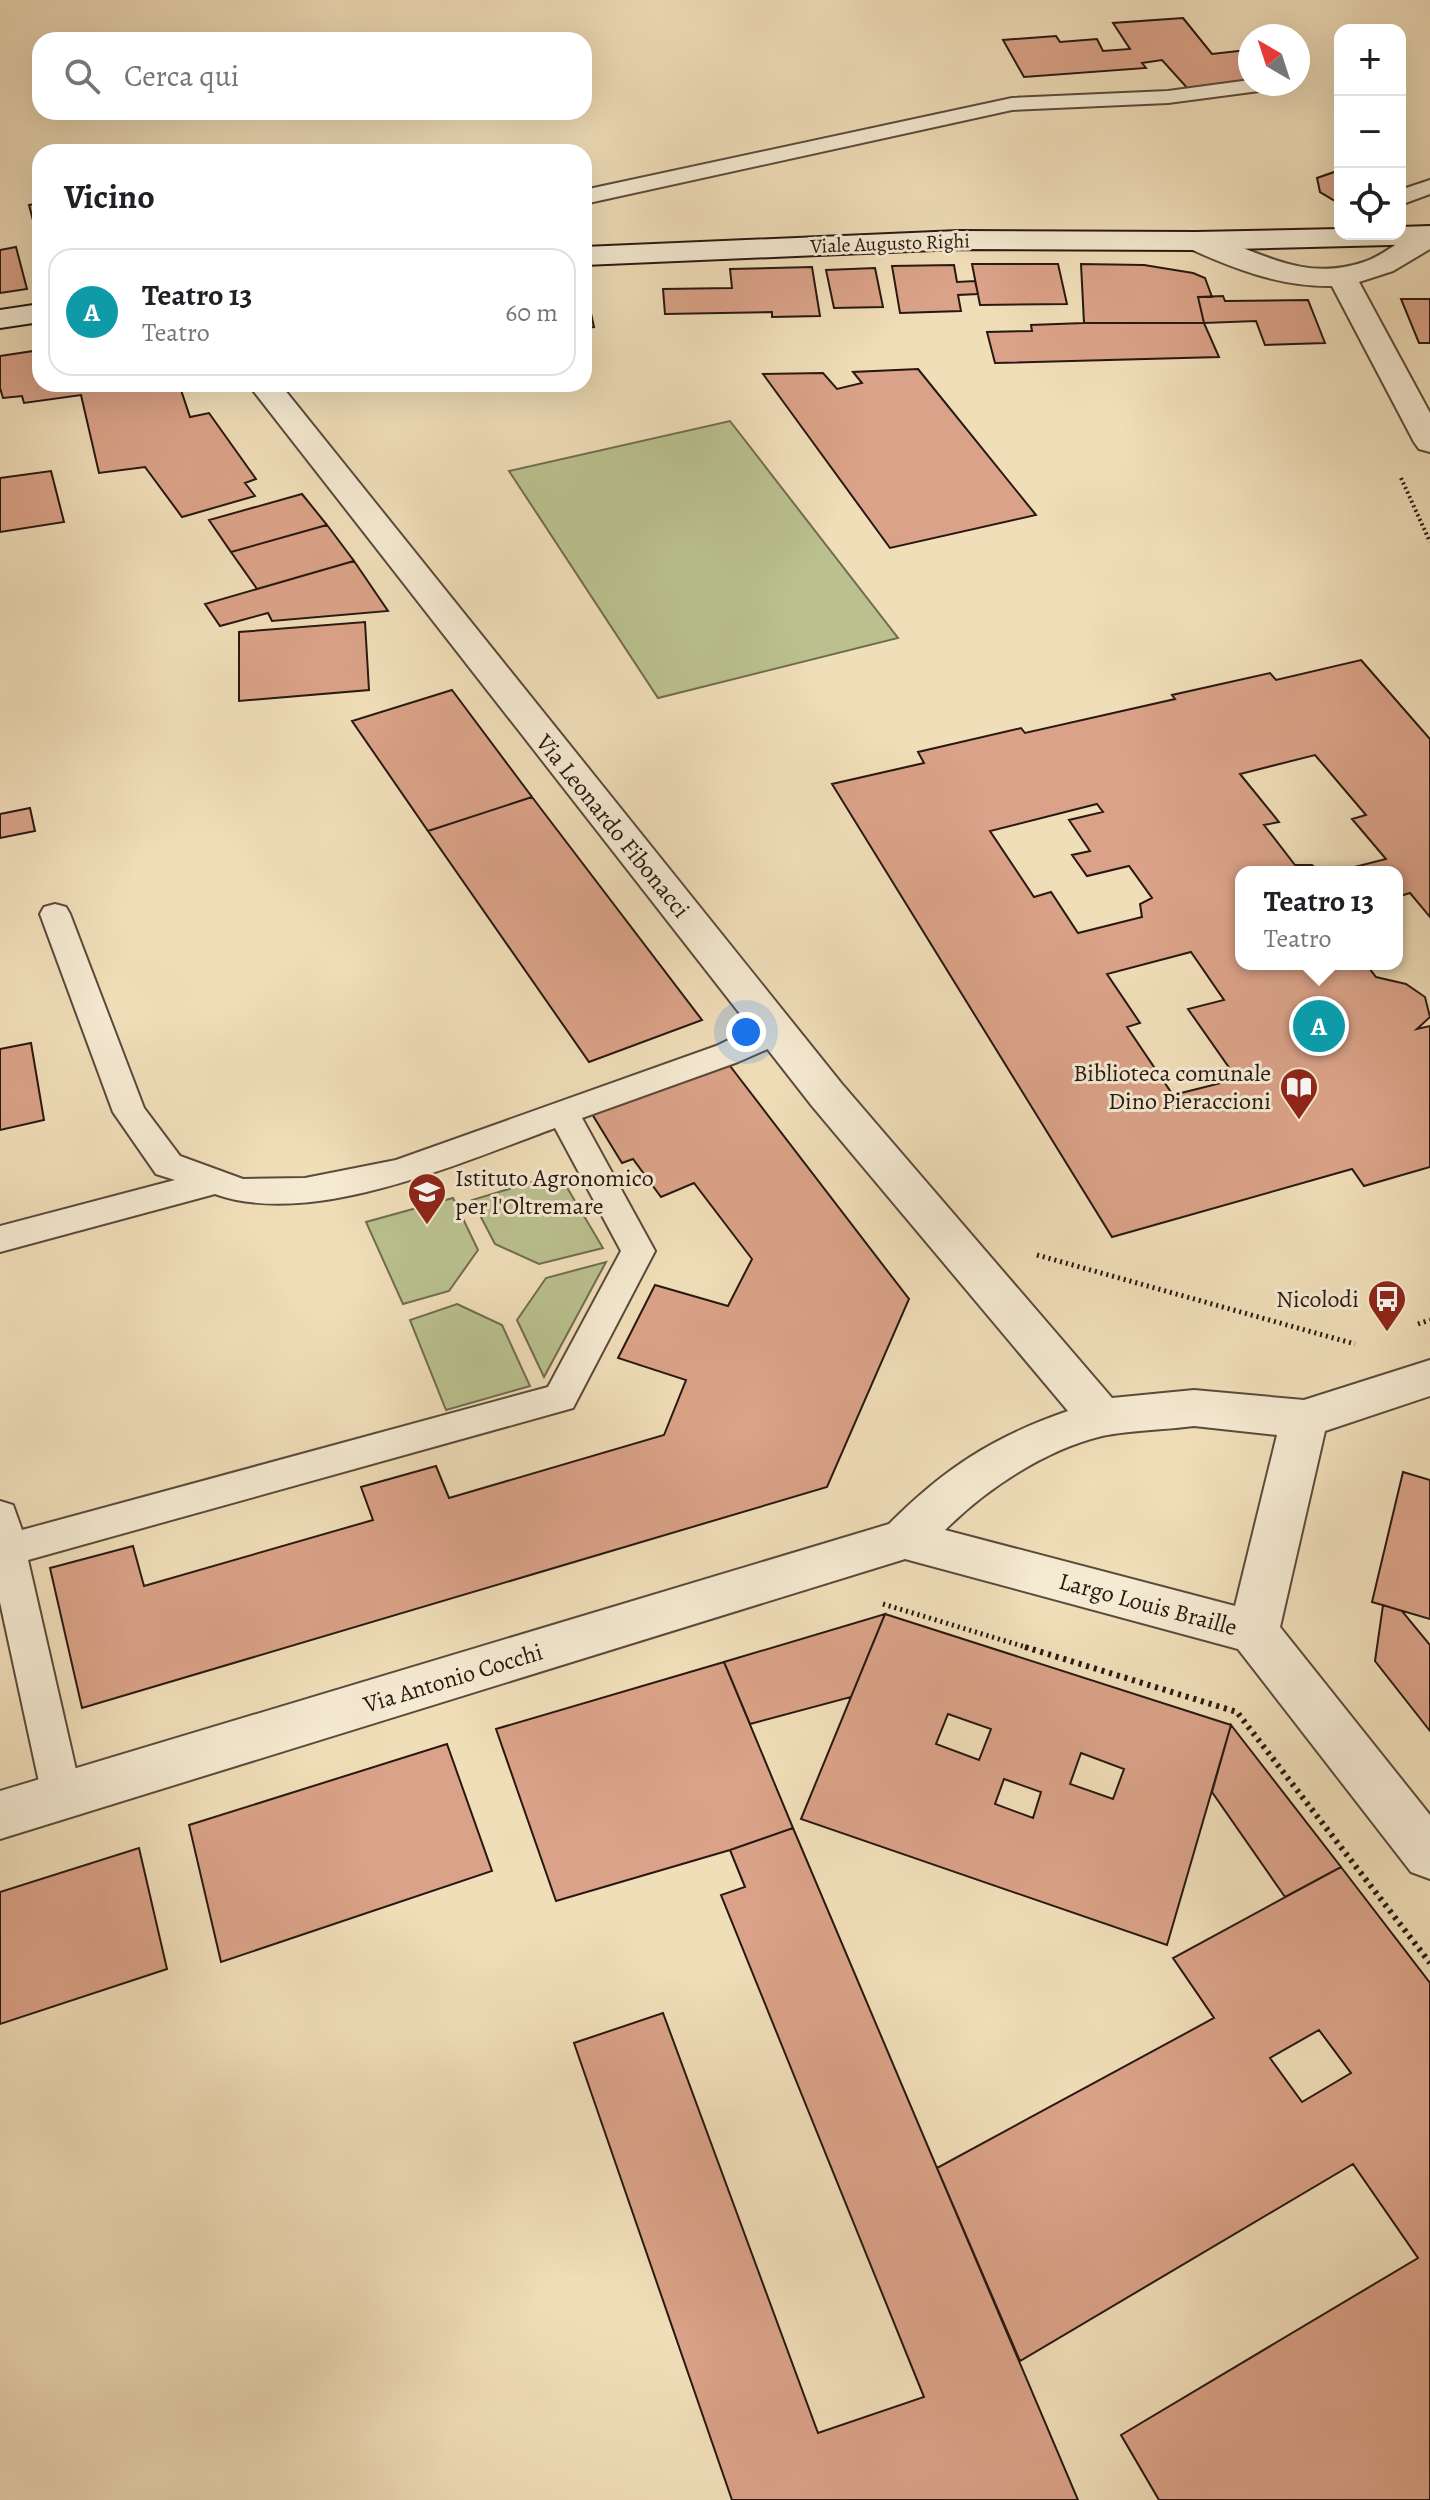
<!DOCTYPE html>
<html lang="it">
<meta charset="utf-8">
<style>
:root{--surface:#fff;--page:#f2f2f2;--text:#202124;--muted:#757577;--line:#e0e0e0;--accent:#8f2418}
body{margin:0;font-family:Alegreya,serif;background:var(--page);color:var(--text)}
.controls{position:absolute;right:24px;top:24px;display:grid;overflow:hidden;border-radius:16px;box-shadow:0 8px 32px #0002}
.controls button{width:72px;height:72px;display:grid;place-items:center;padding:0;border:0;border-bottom:2px solid var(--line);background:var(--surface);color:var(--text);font:40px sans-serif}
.compass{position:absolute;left:1238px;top:24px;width:72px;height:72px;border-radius:50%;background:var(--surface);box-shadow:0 8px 32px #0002;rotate:321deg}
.you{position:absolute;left:746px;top:1032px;width:28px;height:28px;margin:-20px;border:6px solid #fff;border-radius:50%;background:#1a73e8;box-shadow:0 0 0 12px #1a73e833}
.badge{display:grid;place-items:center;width:52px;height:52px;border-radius:50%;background:var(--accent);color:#fff;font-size:26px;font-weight:700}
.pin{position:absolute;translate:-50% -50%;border:4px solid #fff;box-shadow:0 2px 8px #0006}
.popup{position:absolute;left:1235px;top:866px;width:168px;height:104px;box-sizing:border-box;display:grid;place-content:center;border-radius:16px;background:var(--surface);filter:drop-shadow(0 2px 6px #0005);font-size:26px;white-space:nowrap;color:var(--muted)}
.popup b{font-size:30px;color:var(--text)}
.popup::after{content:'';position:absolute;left:50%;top:100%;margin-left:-16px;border:16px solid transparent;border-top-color:var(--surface)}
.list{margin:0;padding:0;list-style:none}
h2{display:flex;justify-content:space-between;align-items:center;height:104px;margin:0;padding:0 32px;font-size:34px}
h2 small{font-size:26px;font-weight:400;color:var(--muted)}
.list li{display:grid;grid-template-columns:52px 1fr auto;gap:24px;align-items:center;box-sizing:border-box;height:128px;margin:0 16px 16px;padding:0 16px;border:2px solid var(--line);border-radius:24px}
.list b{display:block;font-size:30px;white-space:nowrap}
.list p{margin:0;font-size:26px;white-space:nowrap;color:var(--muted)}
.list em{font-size:26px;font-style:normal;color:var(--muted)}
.icon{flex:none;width:44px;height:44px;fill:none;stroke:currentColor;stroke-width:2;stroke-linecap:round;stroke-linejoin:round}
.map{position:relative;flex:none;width:1430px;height:2500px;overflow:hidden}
.search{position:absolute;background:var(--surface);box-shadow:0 8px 32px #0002;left:32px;top:32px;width:560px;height:88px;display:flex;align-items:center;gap:20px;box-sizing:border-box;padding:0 28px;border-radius:24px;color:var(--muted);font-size:30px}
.panel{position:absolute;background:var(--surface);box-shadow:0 8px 32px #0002;left:32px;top:144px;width:560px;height:248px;border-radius:24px}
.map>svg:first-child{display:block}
.green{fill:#bac18f;stroke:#716c50;stroke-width:2}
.building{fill:#daa288;stroke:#281811;stroke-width:2;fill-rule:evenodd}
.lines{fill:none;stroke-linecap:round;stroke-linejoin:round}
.lane-casing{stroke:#5a4a3b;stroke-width:4}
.street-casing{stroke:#5a4a3b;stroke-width:4}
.secondary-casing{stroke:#281811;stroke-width:4}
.path-far2{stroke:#281811;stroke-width:4;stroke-dasharray:2 3;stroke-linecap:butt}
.path-far1{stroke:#281811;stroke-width:5;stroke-dasharray:2 4;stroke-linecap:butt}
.path{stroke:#281811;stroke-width:6;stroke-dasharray:3 5;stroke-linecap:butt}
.lane{fill:#f5ead2;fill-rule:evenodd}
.street{fill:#f5ead2;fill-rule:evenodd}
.secondary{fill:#f5ead2;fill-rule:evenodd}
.labels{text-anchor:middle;stroke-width:6;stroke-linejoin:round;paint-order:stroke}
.far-street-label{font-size:20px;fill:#281811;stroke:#f5ead2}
.street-label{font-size:24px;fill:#281811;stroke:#f5ead2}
.poi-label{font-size:24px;fill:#281811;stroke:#f5ead2;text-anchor:end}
</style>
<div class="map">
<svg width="1430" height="2500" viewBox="0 0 1430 2500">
<rect width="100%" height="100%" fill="#f0deb9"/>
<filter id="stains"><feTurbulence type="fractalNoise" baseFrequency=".0025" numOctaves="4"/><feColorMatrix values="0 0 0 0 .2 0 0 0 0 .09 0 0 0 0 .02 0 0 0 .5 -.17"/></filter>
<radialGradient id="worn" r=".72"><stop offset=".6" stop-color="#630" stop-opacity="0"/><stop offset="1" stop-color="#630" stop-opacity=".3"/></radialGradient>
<path class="green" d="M730,421L898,638L658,698L509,471Z
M559,1174L603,1248L539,1264L495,1244L472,1200Z
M453,1198L478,1250L449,1291L403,1304L366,1222Z
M606,1262L544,1377L517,1320L546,1278Z
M457,1304L502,1325L530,1386L446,1410L410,1320Z"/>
<path class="building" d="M1183,18L1212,54L1247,50L1250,55V80L1189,90L1162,60L1142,63L1146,68L1024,77L1003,40L1056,36L1060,42L1097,39L1103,51L1130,49L1113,23Z
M1340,170V204L1320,192L1317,178Z
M40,203V247L29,205Z
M16,247L27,289L0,293V250Z
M972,264H1058L1067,304L980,305Z
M1081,264L1144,265L1193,273L1205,278L1212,297H1198L1204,323H1084Z
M954,265L957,282L975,281L978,294L958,295L961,311L900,313L892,266Z
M812,267L820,316L772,317V312L665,314L663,289L732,288L730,269Z
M875,268L883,307L834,308L826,270Z
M584,281L594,327L584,328Z
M1223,296L1225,301L1308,300L1325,343L1265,345L1256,321L1204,323L1198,297Z
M1401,299H1430V343H1419Z
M1084,323H1204L1219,357L995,363L987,332L1032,331L1031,325Z
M40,350V384H179L190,417L209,413L256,479L245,483L255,496L182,517L145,467L99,473L81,395L24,403L22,396L3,398L0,388V356Z
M918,369L1036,515L890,548L763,374L823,373L837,389L862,383L853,372Z
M51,471L64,522L0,532V478Z
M302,494L327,525L231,552L209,520Z
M327,525L354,561L257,589L231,552Z
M354,561L388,611L272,621L268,613L220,626L205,604Z
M365,622L369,690L239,701V632Z
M1361,660L1430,739V917L1410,893L1397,897V872H1335L1386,859L1352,819L1366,815L1315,755L1240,774L1279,822L1264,825L1295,865H1312L1320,872H1241V964H1366L1376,977L1406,984L1425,997L1430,1017L1417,1029L1430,1026V1167L1364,1186L1352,1169L1112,1237L832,784L924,763L918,752L1021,728L1025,733L1175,699L1172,695L1270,673L1276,680ZM1097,804L1103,812L1069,820L1090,851L1072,855L1087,876L1129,866L1152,898L1140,904L1142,917L1078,933L1051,892L1034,897L990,831ZM1191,952L1224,1000L1188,1009L1237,1079L1173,1095L1127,1027L1140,1023L1107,974Z
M452,690L532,797L428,831L352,721Z
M532,797L702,1020L589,1062L428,831Z
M30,808L35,831L0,838V814Z
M31,1043L44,1120L0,1130V1049Z
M727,1062L909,1299L827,1487L82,1708L50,1568L133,1546L144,1586L373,1520L361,1487L436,1466L449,1498L664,1435L686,1380L618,1358L655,1285L728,1306L752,1259L694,1183L661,1197L633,1159L622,1163L592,1114Z
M1403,1472L1430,1480V1619L1372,1602Z
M1383,1605L1402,1611L1430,1645V1731L1375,1661Z
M885,1614L1231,1725L1167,1945L801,1819ZM948,1714L991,1729L979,1760L936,1744ZM1081,1753L1124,1769L1113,1799L1070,1784ZM1004,1779L1041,1792L1033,1818L995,1804Z
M885,1614L851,1697L750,1724L724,1662Z
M724,1662L793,1828L730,1850L556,1901L496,1729Z
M1231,1725L1341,1867L1285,1897L1212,1792Z
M447,1744L492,1871L221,1962L189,1825Z
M793,1828L937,2168L1078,2500H732L574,2043L663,2013L818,2433L924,2397L721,1895L745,1887L730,1850Z
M139,1848L167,1969L0,2024V1892Z
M1341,1867L1430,1983V2500H1159L1121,2435L1418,2258L1353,2164L1020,2361L937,2168L1214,2018L1173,1958ZM1319,2030L1351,2073L1302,2102L1270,2058Z"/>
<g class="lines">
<defs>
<path id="lane" d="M1250,80V84H1277L1267,90L1168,103L1012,110L584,204V190L1012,98L1168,91Z
M1430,180V194L1400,205V190Z
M55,904L66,907L70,914L144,1108L180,1156L243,1179L305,1178L396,1160L716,1046C737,1037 765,1018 788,1024L793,1032L788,1040L738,1062L582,1118L655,1251L573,1408L28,1560L82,1796L76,1809L62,1814L48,1809L42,1796L0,1602V1501L13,1505L22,1530L548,1387L621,1251L555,1128C462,1162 312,1229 215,1194L0,1252V1226L175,1180L156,1174L113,1112L40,914L44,907Z"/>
<path id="street" d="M1430,227V249L1393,271L1359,282L1430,413V452L1419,449L1414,442L1332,286C1280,287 1232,268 1186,247L1182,241L1186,235L1196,232C1256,247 1298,284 1364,262C1388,254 1406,233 1430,227Z
M248,384H280L842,1084L1112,1398L1194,1390L1304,1400L1430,1360V1396L1325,1431L1280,1627L1430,1815V1879L1411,1872L1238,1649L905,1559L0,1839V1791L889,1524C945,1468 993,1437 1068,1411L812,1106ZM1194,1426L1277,1435L1235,1606L945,1530C987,1488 1045,1450 1102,1436C1132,1430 1164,1430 1194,1426Z"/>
<path id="secondary" d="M1430,226V244L1196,250L958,249L584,265V247L958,231L1196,232L1340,229V234H1400V227Z
M40,304V322L0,328V310Z"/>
</defs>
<use href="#lane" class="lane-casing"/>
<use href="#street" class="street-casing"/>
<use href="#secondary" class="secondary-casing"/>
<path class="path-far2" d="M1401,478L1430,542"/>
<path class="path-far1" d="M1037,1255L1355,1344
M1418,1324L1430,1320
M883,1604L1032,1649"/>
<path class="path" d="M1025,1647L1237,1712L1430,1963"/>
<use href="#lane" class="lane"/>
<use href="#street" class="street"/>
<use href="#secondary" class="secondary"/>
</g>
<defs>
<symbol id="library-pin" viewBox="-11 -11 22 30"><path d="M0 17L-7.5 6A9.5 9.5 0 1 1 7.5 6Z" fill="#8f2418" stroke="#f5ead2"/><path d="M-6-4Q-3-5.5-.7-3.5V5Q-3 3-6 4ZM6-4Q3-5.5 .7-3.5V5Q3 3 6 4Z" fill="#fff"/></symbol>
<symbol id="school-pin" viewBox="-11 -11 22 30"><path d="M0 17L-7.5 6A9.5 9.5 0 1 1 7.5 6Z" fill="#8f2418" stroke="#f5ead2"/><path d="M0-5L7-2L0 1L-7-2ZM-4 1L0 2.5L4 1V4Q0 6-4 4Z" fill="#fff"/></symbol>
<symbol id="bus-pin" viewBox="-11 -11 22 30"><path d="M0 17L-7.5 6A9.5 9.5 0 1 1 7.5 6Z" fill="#8f2418" stroke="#f5ead2"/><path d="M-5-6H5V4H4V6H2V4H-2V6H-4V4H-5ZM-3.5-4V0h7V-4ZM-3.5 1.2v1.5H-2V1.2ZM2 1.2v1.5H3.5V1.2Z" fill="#fff"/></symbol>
</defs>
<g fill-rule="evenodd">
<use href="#library-pin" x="1277" y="1065" width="44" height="60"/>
<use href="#school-pin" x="405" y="1170" width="44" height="60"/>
<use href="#bus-pin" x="1365" y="1277" width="44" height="60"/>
</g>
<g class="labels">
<g class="far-street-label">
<text transform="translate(890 243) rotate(-2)" y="7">Viale Augusto Righi</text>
</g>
<g class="street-label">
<text transform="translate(613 826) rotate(51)" y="8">Via Leonardo Fibonacci</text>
<text transform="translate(1148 1604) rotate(15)" y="8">Largo Louis Braille</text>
<text transform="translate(453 1678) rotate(-17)" y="8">Via Antonio Cocchi</text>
</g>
<g class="poi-label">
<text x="1271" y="1081">Biblioteca comunale<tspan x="1271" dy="28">Dino Pieraccioni</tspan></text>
<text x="455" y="1186" text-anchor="start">Istituto Agronomico<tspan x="455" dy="28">per l'Oltremare</tspan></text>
<text x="1359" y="1307">Nicolodi</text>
</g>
</g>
<rect width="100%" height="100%" filter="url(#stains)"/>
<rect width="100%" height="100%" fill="url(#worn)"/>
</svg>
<div class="controls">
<button>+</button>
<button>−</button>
<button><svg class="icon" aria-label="locate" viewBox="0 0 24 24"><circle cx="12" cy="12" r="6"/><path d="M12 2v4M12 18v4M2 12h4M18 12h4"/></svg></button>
</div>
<svg class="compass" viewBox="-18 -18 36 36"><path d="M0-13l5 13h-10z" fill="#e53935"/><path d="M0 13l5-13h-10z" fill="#757577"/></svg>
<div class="you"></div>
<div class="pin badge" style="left:1319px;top:1026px;background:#0f9aa8">A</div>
<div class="popup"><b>Teatro 13</b>Teatro</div>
<div class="search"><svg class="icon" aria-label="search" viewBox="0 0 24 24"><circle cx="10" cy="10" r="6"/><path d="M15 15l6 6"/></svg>Cerca qui</div>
<section class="panel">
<h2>Vicino<small></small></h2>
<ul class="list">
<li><span class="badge" style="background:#0f9aa8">A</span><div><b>Teatro 13</b><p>Teatro</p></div><em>60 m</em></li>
</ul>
</section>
</div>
